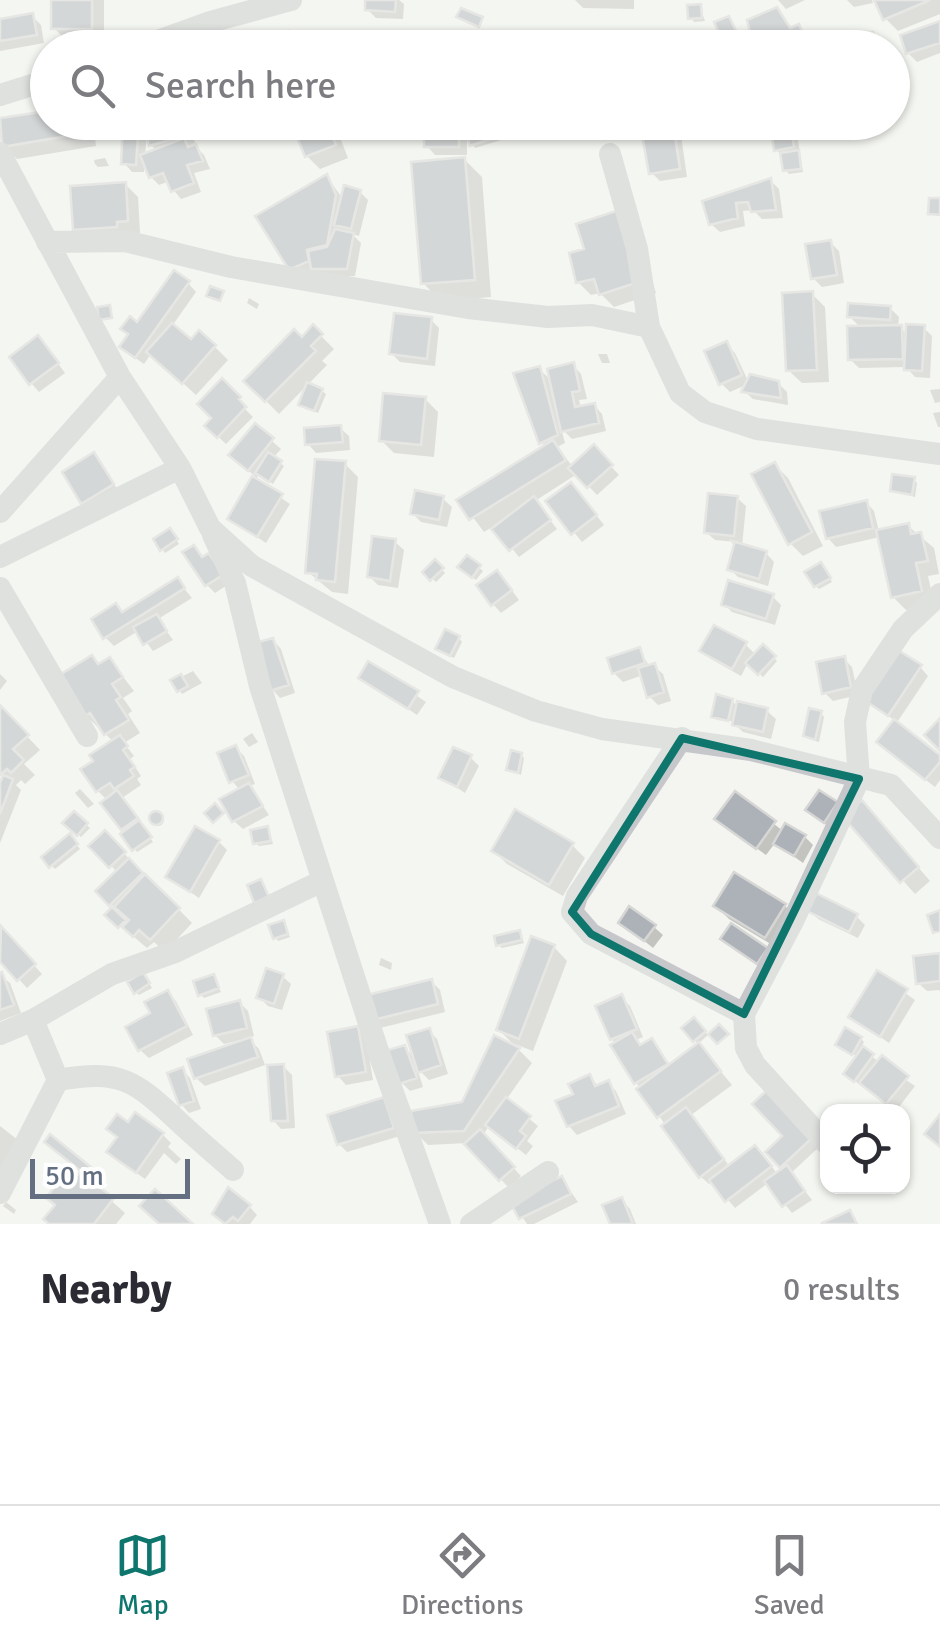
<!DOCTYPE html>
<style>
:root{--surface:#fff;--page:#f2f2f3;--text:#2b2b33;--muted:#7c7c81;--line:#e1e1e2;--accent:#0f766e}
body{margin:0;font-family:Signika,sans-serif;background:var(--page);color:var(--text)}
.controls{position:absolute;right:30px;bottom:30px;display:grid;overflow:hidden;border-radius:20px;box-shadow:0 2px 8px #0004}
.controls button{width:90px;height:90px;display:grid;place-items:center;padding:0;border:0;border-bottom:2px solid var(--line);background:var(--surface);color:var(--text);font:50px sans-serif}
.scale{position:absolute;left:30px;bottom:25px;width:160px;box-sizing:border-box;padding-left:10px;border:5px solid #646f82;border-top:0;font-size:28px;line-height:35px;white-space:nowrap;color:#646f82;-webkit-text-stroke:8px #fff;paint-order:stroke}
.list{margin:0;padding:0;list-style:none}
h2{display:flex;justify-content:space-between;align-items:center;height:130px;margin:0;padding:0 40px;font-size:42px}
h2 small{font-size:32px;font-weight:400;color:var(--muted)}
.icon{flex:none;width:55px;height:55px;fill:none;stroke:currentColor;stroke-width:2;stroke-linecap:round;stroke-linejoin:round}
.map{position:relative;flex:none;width:940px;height:1224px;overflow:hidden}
.search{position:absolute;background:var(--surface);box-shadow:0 2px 8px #0004;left:30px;right:30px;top:30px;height:110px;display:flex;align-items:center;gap:25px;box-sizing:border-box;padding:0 35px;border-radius:55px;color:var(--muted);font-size:38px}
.sheet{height:280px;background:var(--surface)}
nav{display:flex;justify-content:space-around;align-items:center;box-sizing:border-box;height:140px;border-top:2px solid var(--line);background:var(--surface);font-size:28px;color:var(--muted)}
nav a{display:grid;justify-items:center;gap:5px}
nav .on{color:var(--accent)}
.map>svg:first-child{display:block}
.shadow{fill:#0003;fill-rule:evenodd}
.building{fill:#adb2b9;stroke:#d6d6d4;stroke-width:2.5}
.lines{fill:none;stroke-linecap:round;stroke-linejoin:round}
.minor{stroke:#c5c7cb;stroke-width:22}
.marked{fill:none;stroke:#0f766e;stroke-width:8;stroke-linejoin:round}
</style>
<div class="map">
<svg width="940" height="1224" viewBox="0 0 940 1224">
<rect width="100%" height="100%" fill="#f4f5f1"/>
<path class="shadow" d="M54,0H104V41H67L54,28Z
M368,0H399L404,4L403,19L376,18L367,9Z
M575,0H634V9L583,8Z
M778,0H805L786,9Z
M847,0H872L873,3L854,7Z
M878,0H940V14L898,31L885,18Z
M700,7L705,21L694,22L691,18Z
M776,10L794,30L799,27L815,48H758Z
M32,16L41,25L44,43L0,51V22Z
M732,22L738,35L727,40L723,36Z
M940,23V53L917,62L908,53Z
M892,56L900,70L892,74Z
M48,113V122H136L147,132L145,156L157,151L151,145L145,125L189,122L195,143L193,144L204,155L210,169L194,173L201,192L181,199L167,182L159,185L151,177L145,161L144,172H132L124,163L125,132L95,137L96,146L17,159L4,146L0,121Z
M294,122H334L348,158L320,169L307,156Z
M426,122H473L470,131L493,124L501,140L475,148L467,132V155H435L427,146Z
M772,122H795L803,172L789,174L785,170L783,156L777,150Z
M672,126L681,135L687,177L660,181L651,172Z
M105,158L109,166L98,167L95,164L94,160Z
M465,160L482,177L491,297L441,301L423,283Z
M327,177L343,199L360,192L368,200L359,236L352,234L361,243L355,276L322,277L291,269Z
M771,181L779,189L783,218L762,219L753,210L743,211L745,226L720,232L711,224L705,202Z
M125,184L138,197L140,233L89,242L75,229Z
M635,225L656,293L614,307L600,293L591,295L578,282L588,251Z
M830,242L839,251L844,283L822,287L813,278Z
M188,283L196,292L172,326L191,343L215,347L228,360L196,395L151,354L144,364L131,355L138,325Z
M812,294L825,307L829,382L802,383L788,370Z
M249,298L259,304L257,309L247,303Z
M890,308L899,317L898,327L908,335L924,328L932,336L930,378L915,377L906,367L859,368L850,359L861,328L849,316Z
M431,320L439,328L435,366L400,362L392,354Z
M313,328L334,349L322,361L327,365L279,414L246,381Z
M726,344L735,353L749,383H778L787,392L788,405L753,399L744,391L748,384L730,392L721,383Z
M46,347L65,373L39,392L31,383Z
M598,354H607L610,363H602Z
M573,365L581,374L587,399L579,400L581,408L594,405L602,414L606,431L572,439L561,428L565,443L557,447L573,467L594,448L619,475L597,495L577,474L535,501L557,529L519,557L494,526L484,532L460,500L546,447L541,442L539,369L553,382Z
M222,382L248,407L245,409L253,417L226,444L207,426L215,418Z
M940,389V402L935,403L930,390Z
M322,391L326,394L318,413L301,404Z
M425,399L438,412L434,457L394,453L381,440Z
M940,412V427H938L933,413Z
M255,426L281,449L273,458L284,466L273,484L259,475L255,480L290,504L266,543L230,519L255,476L240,464Z
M340,428L349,436L350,450L316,453L308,444Z
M94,455L120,493L91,510L83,502Z
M345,464L358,477L348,594L332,592L308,572Z
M775,465L788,478L823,546L803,556L790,543Z
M914,480L917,483L915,497L892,490Z
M579,493L604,525L582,542L549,502Z
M737,498L746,506L742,546L766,553L774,562L768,586L738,577L730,569L737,542L715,540L706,532Z
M443,499L452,507L447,527L421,522L413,514Z
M866,502L874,511L879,532L908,526L934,548L939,574L928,576L934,604L906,610L893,597L880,537L836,547L828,538Z
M173,535L179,544L165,553L162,549Z
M395,542L404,550L398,588L378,585L369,576Z
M193,548L203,559L229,584L215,593L207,585Z
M467,558L483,571L476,580L464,571Z
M435,563L445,573L436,582L426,572Z
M824,569L832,582L819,589L816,586Z
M177,580L192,598L158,619L173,640L153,651L138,631L114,646L105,637L123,614Z
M505,581L519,600L501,613L493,604Z
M772,596L781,605L775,625L732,612L724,604Z
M459,638L462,642L454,658L441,652Z
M273,640L281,649L295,693L280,698L272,689Z
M745,644L756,655L763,647L777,661L763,677L748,663L741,676L711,659L702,651Z
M639,650L650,667L654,666L663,674L671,701L658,705L649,696L643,675L623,682L614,673Z
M92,658L100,666L110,660L134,691L123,698L132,711L128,714L140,733L124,743L134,756L130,759L141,776L137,779L141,785L122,798L153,842L137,852L104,804L108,801L98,791L114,742L86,716Z
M844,659L852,667L858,695L833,701L824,692Z
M369,664L426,702L417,715L361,677Z
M920,667L928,676L896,724L940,758V780L935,787L887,750L895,721L868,700Z
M193,671L202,683L182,694L173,681Z
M0,674L7,681L0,690Z
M732,701L738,707L767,711L776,719L771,739L743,732L731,721L717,720L713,716Z
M0,708L40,750L24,764L35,775L25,784L21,780L16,785L21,790L0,843V787L5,778L0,773Z
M821,713L824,717L819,742L809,739L805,736Z
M252,733L258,742L249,747L243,739Z
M236,748L244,756L255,784L249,786L269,815L243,829L234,821L240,790L232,781Z
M521,755L524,758L521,775L509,769Z
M470,757L479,766L465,793L441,777Z
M80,789L94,804L88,808L75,793Z
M736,794L783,831L805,837L813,845L803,863L775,843L766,855L726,827Z
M837,804L875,817L930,881L915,894L844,814L833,830L808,810Z
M152 820a6 6 0 1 1 12 0a6 6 0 1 1-12 0Z
M74,814L90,828L81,837L66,823Z
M268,829L273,844L259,846L255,843Z
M105,834L192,923L165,952L154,942L147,948L108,915L115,908L99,891L118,873L92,846ZM122,910L132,921L128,925L117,915Z
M70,837L80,849L55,869L44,858Z
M219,842L227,850L199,898L168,877Z
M572,845L585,858L563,896L507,864L494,851Z
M716,906H785L798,919L779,949L729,919Z
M810,910L856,916L865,925L858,938L818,919Z
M621,922L654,927L663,935L653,948Z
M283,923L290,937L278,941L275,937Z
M1,929L42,974L27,988L0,959Z
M519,933L524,943L502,948L499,945Z
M554,947L567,961L533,1051L512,1043L498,1029Z
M940,956V990L927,991L918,983Z
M381,958L392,963L391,970L379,965Z
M878,974L915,1000L889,1043L851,1017Z
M0,975L10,983L21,1013L0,1021Z
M282,976L291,984L282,1010L268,1006L259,997Z
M213,977L221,992L204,998L200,994Z
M146,978L152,988L139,995L136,992Z
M431,981L440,990L445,1012L380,1028L372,1020Z
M167,993L176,1001L193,1035L149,1058L140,1050L154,1015Z
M621,997L630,1006L643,1037L636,1040L642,1047L652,1041L671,1066L699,1045L732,1085L691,1115L730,1167L764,1156L778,1175L785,1170L768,1152L786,1136L767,1093L818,1148L791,1173L812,1200L792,1213L768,1183L735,1208L713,1182L709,1184L700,1176L636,1082L612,1039Z
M240,1003L248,1011L254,1036L248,1038L259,1049L265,1065L205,1086L196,1078L242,1043L240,1040L224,1044L215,1035Z
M694,1020L708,1035L698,1044L685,1029Z
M357,1029L366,1038L373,1080L346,1085L338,1076Z
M429,1031L437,1039L448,1074L429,1080L417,1068L423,1087L410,1091L402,1083L404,1047L417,1060Z
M846,1031L861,1039L864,1042L861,1048L879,1062L915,1086L896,1111L860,1081L858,1083L850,1078L858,1057L842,1048Z
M518,1049L532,1063L506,1100L538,1126L527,1141L533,1146L526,1155L489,1126L483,1135L521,1176L509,1188L467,1143L428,1145L415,1132L463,1104Z
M283,1066L292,1075L295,1128L281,1129L273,1120Z
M182,1070L190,1078L201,1109L189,1113L181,1104Z
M590,1077L599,1087L608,1083L616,1091L626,1114L577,1135L569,1126L576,1095Z
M383,1100L400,1136L347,1152L339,1144Z
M135,1115L163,1135L171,1143L168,1147L181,1159L176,1164L164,1153L145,1179L118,1160Z
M0,1126L23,1144L0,1185Z
M56,1150L104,1182L98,1189L125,1213L116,1224H52L71,1189L93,1180Z
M562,1179L578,1202L534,1224H527L513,1203Z
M622,1200L630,1209L636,1224H612Z
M6,1202L16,1210L14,1214L3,1206Z
M249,1206L257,1215L250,1224H226L215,1213Z"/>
<path class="building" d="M51,0H92V29H51Z
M365,0H396L395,12L365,10Z
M874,0H930L883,20Z
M701,4L702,18L688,19L687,5Z
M777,7L790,28L799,24L809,48H754L747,20Z
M461,8L483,17L479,27L456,17Z
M33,13L37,35L0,41V19Z
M729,16L736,31L721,38L714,22Z
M940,21V43L906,54L900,35Z
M289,31L291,36L297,33L301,41L315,34L321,48H272L269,40Z
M873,32L880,48H836Z
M454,36L481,44L480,48H450Z
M48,111V122H94L83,124L85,133L2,147L0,118Z
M123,122H139L136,165L121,164Z
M185,122L188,135L149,146L142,123Z
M291,122H327L336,145L305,157Z
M424,122H459V147H424Z
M489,122H494L499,136L470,146L465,130Z
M770,122H790L794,147L774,151Z
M673,123L680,169L649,174L641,129Z
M184,138L188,147L196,144L203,161L187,165L194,183L171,192L163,173L149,178L140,155Z
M799,150L801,169L783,171L780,153Z
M465,157L475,280L421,284L411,162Z
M327,174L336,195L327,245L307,250L309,261L289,270L255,216Z
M771,178L776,210L751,212L748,202L736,203L738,218L709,225L702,201Z
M126,182L128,221L117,222V227L73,230L70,186Z
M344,185L361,190L351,229L334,225Z
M929,198H940V215L928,214Z
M622,209L645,280L599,295L594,279L576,283L569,253L584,249L576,224Z
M335,229L354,233L347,269H311L308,251L327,247Z
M831,240L837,275L811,279L805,244Z
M174,270L190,281L135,358L119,347L128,334L120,329L130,316L137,322Z
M210,286L224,291L220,301L206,296Z
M813,291L817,370L786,371L782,293Z
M848,303L891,306L890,320L847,317Z
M110,305L112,318L99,320L97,307Z
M394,313L432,317L427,359L389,354Z
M172,323L191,339L199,330L216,345L182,384L146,352Z
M313,324L323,334L311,346L316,351L265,402L243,381L294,329L302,337Z
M906,324L925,325L922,371L904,370Z
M902,325L903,359L848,360L847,326Z
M38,335L59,363L29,385L9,357Z
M727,341L742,375L719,385L704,351Z
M574,362L580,391L572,392L575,407L595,403L599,423L561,432L547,369Z
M540,366L558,435L539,444L513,373Z
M750,374L779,381L781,398L741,392Z
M222,378L241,397L239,399L246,407L217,438L204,426L211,418L197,404Z
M307,382L323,389L314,411L298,405Z
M383,393L426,397L421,445L379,441Z
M255,423L274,438L248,471L228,455Z
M341,425L343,442L305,445L304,428Z
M553,440L566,460L469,520L456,500Z
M594,444L613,465L587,488L568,468Z
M94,452L114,484L81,504L62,472Z
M268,452L282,461L269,482L255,473Z
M315,459L346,461L335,582L316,580L317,574L305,573Z
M775,462L812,532L788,545L751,474Z
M892,474L915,477L912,495L890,491Z
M252,476L283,494L257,537L227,519Z
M571,482L597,515L571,535L545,501Z
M415,490L444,496L439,520L410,514Z
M708,493L738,496L734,536L704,533Z
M534,496L551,520L509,551L491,529Z
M867,500L873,528L826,539L819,511Z
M909,523L911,534L921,532L928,561L916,563L922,591L891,598L876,530Z
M170,528L178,539L160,551L153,539Z
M372,536L396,539L390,581L367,577Z
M732,541L767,551L759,579L727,570L734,544Z
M194,545L202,557L209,553L223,575L205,586L182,552Z
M467,555L481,565L472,578L457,567Z
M435,559L444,568L430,581L422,572Z
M821,562L831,578L814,587L804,572Z
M497,570L512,590L491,606L476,585Z
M178,577L185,588L103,639L91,619L116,603L122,612Z
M728,580L774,594L766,619L721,605Z
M157,614L167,631L143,645L133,627Z
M714,625L747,642L732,669L699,651Z
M445,629L460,636L450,656L435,649Z
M273,638L289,685L270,691L255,643Z
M763,644L776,656L758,675L745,663Z
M640,647L645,663L612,674L607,658Z
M898,650L922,665L888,716L864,700Z
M92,655L98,664L110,657L123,677L112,684L121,697L116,700L129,720L104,735L90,713L84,717L58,676Z
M845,656L851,687L822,694L816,662Z
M368,661L419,691L408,709L358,678Z
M655,663L664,692L647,698L638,668Z
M181,674L188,686L177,692L170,680Z
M716,694L733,699L728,721L711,717Z
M737,701L768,708L763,732L732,725Z
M0,705L29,735L13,749L24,760L11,773L7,769L0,775Z
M809,708L822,711L815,740L803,736Z
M940,718V751L924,735Z
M894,719L940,755V762L925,780L876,742Z
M120,735L128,746L123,750L135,767L130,770L134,776L114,789L110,783L96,792L80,769L93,761L89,755Z
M236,745L249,775L229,783L217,753Z
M453,747L472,755L457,787L438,778Z
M511,750L522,753L518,773L506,770Z
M3,775L13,779L0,814V783Z
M249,783L263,806L232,822L219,799Z
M117,790L138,818L121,830L100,803Z
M819,790L838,802L824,823L805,810Z
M735,791L776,821L756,849L714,819Z
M862,800L919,867L900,883L843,817Z
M215,803L224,813L213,823L204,813Z
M515,809L574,843L549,885L491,851Z
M149 818a7 7 0 1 1 14 0a7 7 0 1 1-14 0Z
M74,811L88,823L77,836L62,823Z
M139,820L152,837L132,851L120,834Z
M785,823L806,835L794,856L773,844Z
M195,826L220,840L190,892L165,877Z
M268,826L271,841L253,844L250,830Z
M105,830L126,852L109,868L88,846Z
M70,833L78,844L49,868L41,857Z
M129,858L143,873L109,906L95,891Z
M734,872L786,904L765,938L713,906Z
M145,874L180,908L150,940L139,930L133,937L122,927L129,920L114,907Z
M261,879L269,897L254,903L247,885Z
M816,893L858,914L849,932L807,911Z
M629,906L656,925L644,941L618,923Z
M112,907L126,920L118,928L104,915Z
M940,910V931L933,933L927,915Z
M284,920L288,934L273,939L268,925Z
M731,923L768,948L757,964L720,939Z
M1,926L36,964L17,981L0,962Z
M520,930L522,940L496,946L494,936Z
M531,936L555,945L519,1039L496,1030Z
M940,953V981L916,984L913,956Z
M266,968L284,974L274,1004L256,998Z
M877,970L908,989L880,1037L848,1017Z
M2,972L14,1005L0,1010V973Z
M143,972L150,983L134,994L127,982Z
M214,974L219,988L198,996L193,981Z
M432,979L438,1004L369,1021L363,996Z
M168,990L187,1026L138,1051L125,1027L150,1013L144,1002Z
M622,994L637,1029L610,1040L595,1006Z
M240,1000L247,1028L213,1036L206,1009Z
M694,1017L706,1031L693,1042L681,1028Z
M719,1024L729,1034L717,1044L708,1034Z
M358,1026L366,1072L335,1077L327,1032Z
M845,1027L862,1037L852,1055L835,1045Z
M430,1028L441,1065L418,1073L406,1035Z
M632,1032L640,1045L652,1038L668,1064L634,1084L610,1045Z
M494,1035L520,1048L464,1131L413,1133L411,1111L462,1102Z
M251,1037L258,1057L194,1079L187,1059Z
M699,1042L721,1071L657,1118L636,1089Z
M405,1045L417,1078L399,1084L388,1050Z
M863,1046L874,1054L854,1082L843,1074Z
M882,1055L909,1076L886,1104L859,1083Z
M284,1064L288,1121H271L267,1065Z
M183,1067L194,1101L179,1106L167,1073Z
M590,1074L595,1086L609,1080L619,1106L567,1127L555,1101L573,1094L568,1084Z
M767,1090L812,1138L780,1168L765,1152L782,1136L752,1104Z
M384,1097L394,1128L337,1145L327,1115Z
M506,1097L531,1116L520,1131L526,1136L516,1149L485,1125Z
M686,1107L724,1159L699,1178L661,1126Z
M135,1112L164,1133L136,1173L106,1152L117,1137L106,1129L117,1114L128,1122Z
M940,1114V1147L924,1134Z
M480,1129L515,1167L499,1181L464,1144Z
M50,1134L97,1172L91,1179L44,1142Z
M755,1145L772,1166L725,1202L709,1180Z
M787,1165L805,1191L782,1207L764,1181Z
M80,1172L114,1198L94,1224H49L43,1219L55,1205L46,1198L61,1178L70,1185Z
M562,1176L571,1194L519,1219L510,1202Z
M228,1187L251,1205L238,1221L233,1217L225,1224L212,1214Z
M155,1189L193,1224H159L139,1206Z
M622,1197L633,1224H610L602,1205Z
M850,1210L857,1224H822V1223Z"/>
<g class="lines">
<path class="minor" d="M138,48L210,22L291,0
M0,95L48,80
M0,153L120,377L180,468L210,528L252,566L453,677L536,711L602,729L751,750L891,785L940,838
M610,154L637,249L649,327L680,393L705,412L757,429L940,454
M47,242L125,241L231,267L468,308L548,317L592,315L649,327
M0,512L120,377
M213,535L235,583L260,686L377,1048L440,1224
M0,557L180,468
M0,588L87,736
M682,738L577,896L572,912L591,934L744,1014
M33,1020L58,1080C121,1069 134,1080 179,1122C196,1138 215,1154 233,1170
M0,1034L33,1020L112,974L175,952L322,881
M825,1142L755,1065L746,1048L744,1014L793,921L859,779L855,722L862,690L903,629L940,594
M0,1193L58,1080
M471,1224L548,1172"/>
</g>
<path d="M0 0H940V1224H0ZM682,738L859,779L744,1014L591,934L572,912Z" fill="#f4f5f1" fill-opacity=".55" fill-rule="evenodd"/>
<path class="marked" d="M682,738L859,779L744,1014L591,934L572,912Z"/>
</svg>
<div class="controls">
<button><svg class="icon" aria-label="locate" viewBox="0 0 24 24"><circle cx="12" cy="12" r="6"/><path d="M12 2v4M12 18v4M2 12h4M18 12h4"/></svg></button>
</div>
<div class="scale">50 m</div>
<div class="search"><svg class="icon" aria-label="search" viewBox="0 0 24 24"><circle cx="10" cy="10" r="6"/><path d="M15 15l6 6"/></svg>Search here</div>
</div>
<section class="sheet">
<h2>Nearby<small>0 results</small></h2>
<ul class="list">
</ul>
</section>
<nav>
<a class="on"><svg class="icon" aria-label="map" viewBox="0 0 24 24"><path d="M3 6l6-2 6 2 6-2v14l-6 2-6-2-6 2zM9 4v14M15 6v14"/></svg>Map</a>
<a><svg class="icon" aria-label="directions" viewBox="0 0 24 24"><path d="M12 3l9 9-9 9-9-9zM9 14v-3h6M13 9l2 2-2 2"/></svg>Directions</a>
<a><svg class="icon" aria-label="saved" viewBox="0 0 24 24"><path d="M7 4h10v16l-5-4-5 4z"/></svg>Saved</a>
</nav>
